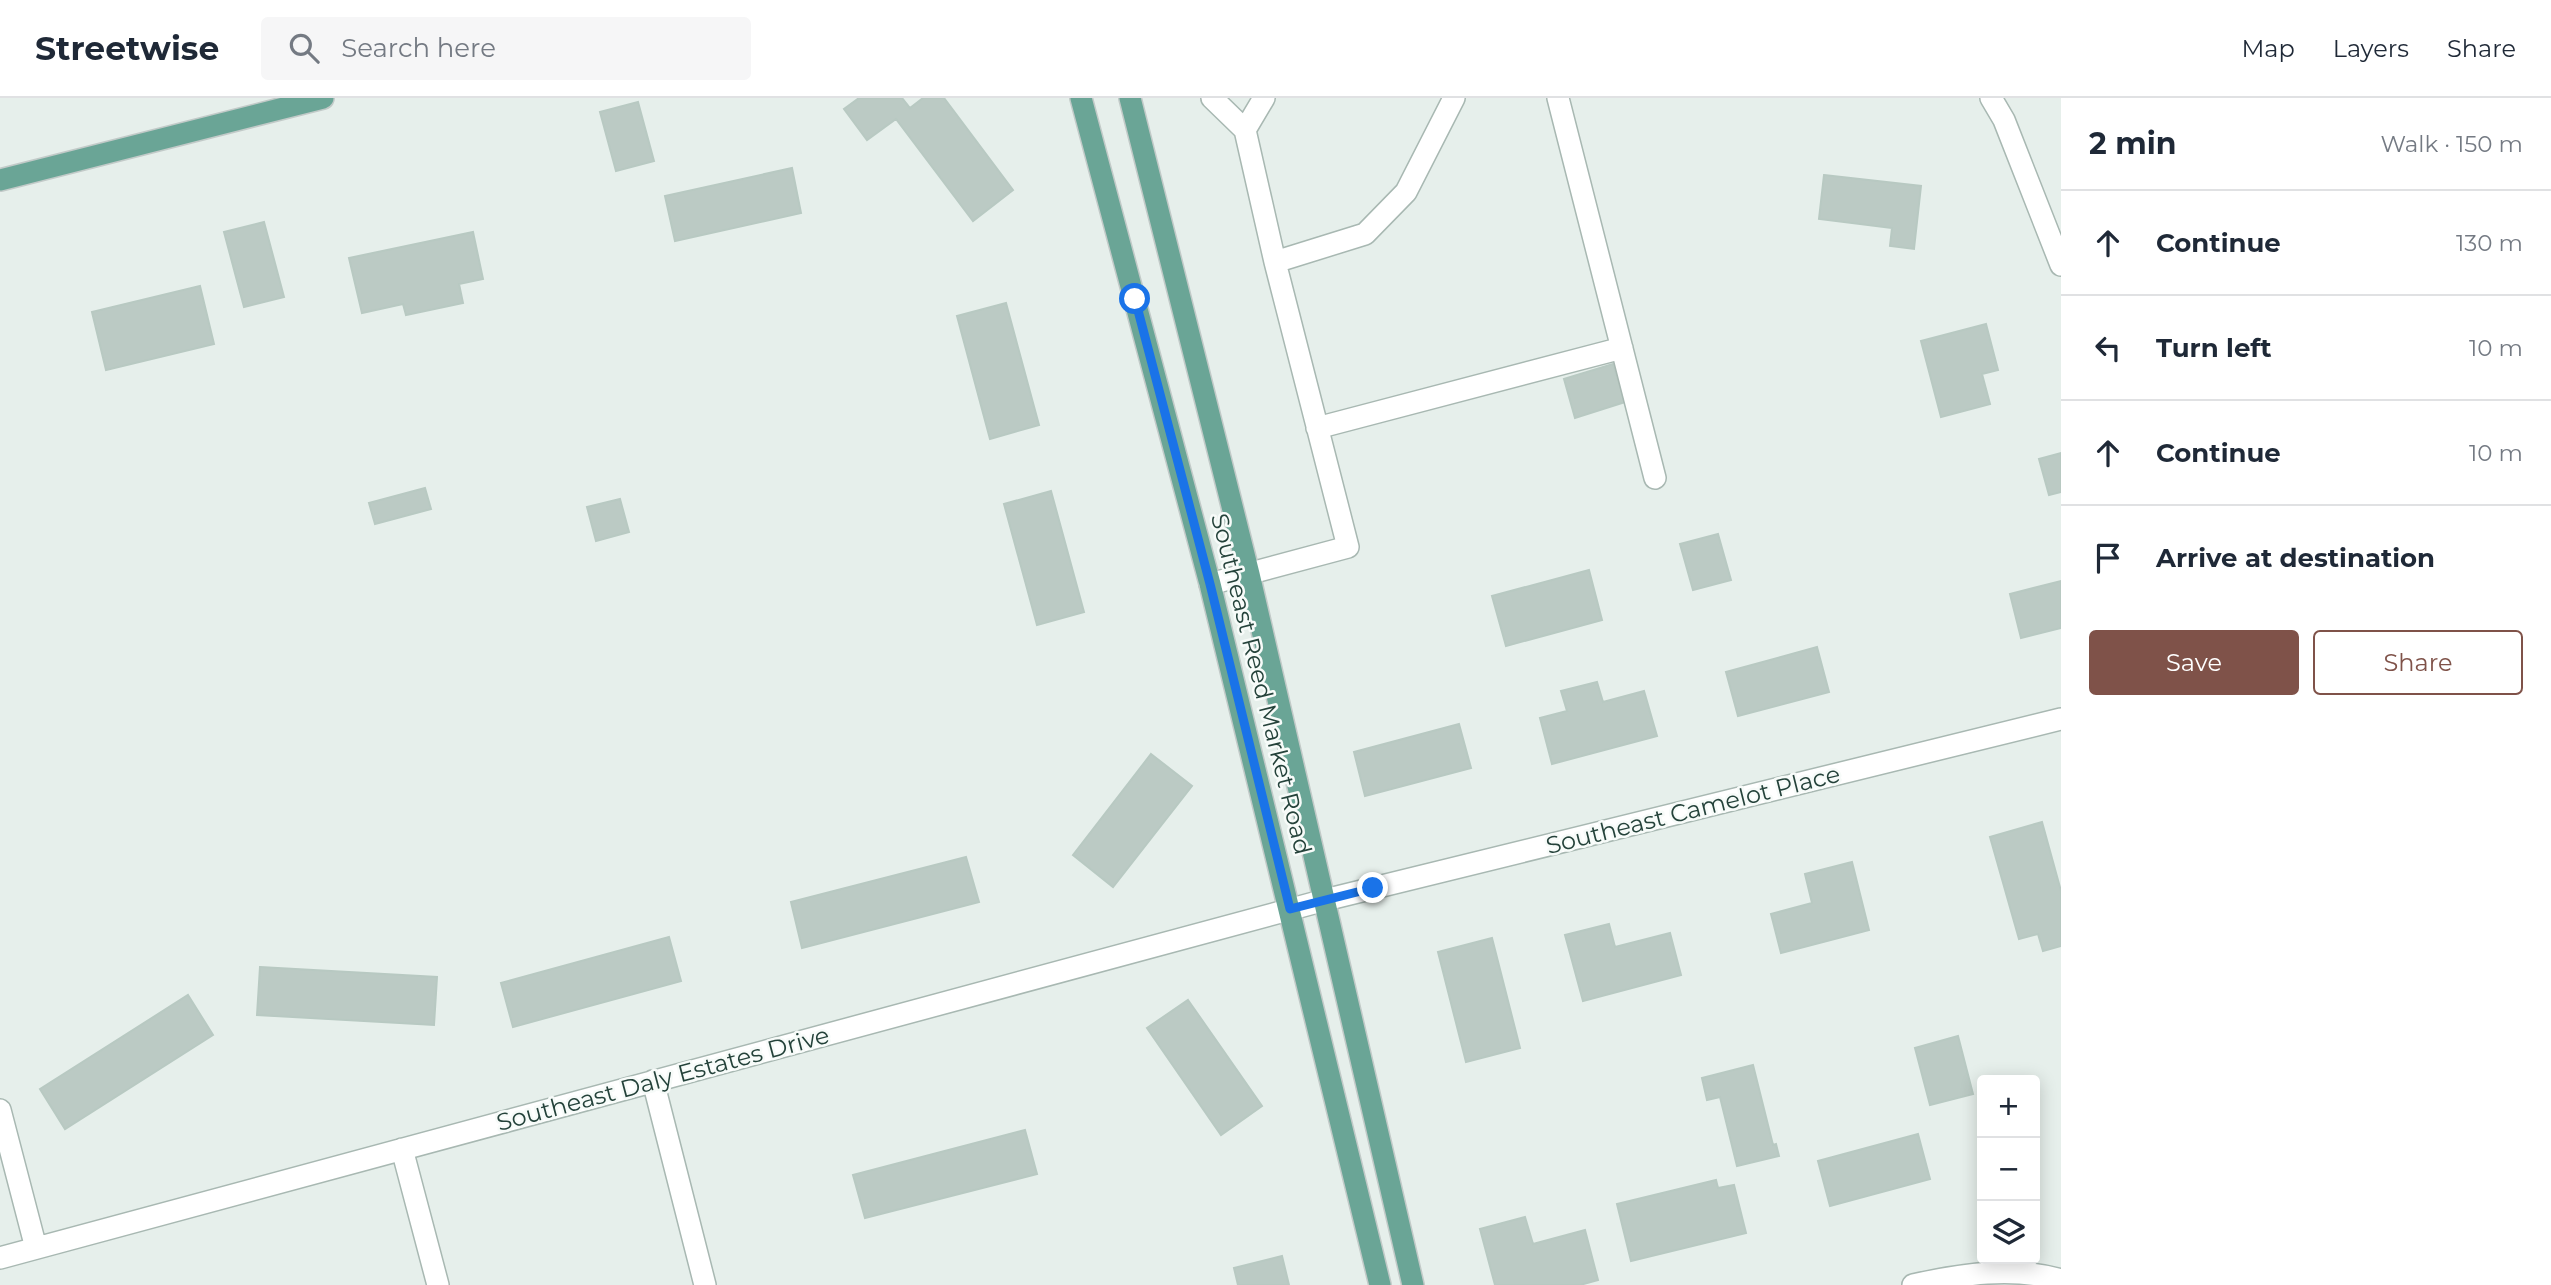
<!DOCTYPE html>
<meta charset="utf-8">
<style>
:root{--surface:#fff;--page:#f6f6f7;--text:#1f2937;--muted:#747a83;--line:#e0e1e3;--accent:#7f5249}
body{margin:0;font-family:Montserrat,sans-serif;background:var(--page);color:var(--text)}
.controls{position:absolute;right:21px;bottom:21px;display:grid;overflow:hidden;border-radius:7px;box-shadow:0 4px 18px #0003}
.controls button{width:63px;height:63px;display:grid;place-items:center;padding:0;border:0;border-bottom:2px solid var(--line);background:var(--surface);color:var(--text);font:35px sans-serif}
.stop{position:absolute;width:21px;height:21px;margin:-16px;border:5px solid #1a73e8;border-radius:50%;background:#fff}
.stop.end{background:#1a73e8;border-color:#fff;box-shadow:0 2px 7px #0008}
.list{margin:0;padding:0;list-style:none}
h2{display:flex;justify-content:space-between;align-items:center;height:91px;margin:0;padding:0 28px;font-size:30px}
h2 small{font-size:23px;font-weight:400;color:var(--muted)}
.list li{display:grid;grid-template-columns:46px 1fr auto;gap:21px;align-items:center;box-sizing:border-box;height:105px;padding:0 28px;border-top:2px solid var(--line)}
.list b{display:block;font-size:26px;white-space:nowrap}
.list em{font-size:23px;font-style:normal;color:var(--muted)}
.actions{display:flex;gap:14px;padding:21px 28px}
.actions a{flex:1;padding:16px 0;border:2px solid var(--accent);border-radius:7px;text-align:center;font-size:24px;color:var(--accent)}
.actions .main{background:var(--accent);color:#fff}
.icon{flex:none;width:38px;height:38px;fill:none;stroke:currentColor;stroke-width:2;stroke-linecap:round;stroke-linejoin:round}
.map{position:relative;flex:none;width:2061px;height:1187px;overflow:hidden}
header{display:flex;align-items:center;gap:42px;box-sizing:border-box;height:98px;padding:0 35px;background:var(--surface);border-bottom:2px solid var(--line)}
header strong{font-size:33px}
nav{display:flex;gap:38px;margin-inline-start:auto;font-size:24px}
.search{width:490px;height:63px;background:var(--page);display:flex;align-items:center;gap:18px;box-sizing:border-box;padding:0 24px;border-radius:7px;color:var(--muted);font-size:26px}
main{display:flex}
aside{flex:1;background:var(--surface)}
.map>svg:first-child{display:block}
.building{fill:#bbcac4;stroke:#b8c9c2;stroke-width:2}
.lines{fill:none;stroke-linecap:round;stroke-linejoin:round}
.lane-casing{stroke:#a8b8b2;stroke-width:24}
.street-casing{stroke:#a8b8b2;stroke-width:24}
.primary-casing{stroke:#c2cac8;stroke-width:24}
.lane{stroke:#fff;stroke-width:21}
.street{stroke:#fff;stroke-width:21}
.primary{stroke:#6aa596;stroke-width:21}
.route{stroke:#1a73e8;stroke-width:9}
.labels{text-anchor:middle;stroke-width:5;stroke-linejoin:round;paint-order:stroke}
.street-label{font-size:24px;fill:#24423a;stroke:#f7fbf9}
</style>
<header>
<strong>Streetwise</strong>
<div class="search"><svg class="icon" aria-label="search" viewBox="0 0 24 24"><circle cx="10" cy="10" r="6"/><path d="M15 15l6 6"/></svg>Search here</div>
<nav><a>Map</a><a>Layers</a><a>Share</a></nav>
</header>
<main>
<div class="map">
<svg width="2061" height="1187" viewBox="0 0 2061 1187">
<rect width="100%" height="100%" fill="#e6efeb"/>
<path class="building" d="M859,0H902L910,10L923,0H944L1013,92L973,123L896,21L867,42L844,11Z
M638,4L654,63L616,73L600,14Z
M792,70L801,115L675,143L665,98Z
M1824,77L1921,88L1914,151L1890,148L1892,130L1819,121Z
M264,124L284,199L244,209L224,134Z
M473,134L483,181L459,186L463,205L406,217L403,206L362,215L349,160Z
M200,188L214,246L106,272L92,214Z
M1006,205L1039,327L990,341L957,218Z
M1986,226L1998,272L1982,276L1990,306L1941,319L1921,243Z
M1613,266L1625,304L1575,320L1564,281Z
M2061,355V394L2049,397L2039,361Z
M425,390L431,411L375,426L369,405Z
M1051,393L1084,514L1037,527L1004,406Z
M620,401L629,434L596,443L587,409Z
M1718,436L1731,482L1693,492L1680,446Z
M1589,472L1602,522L1506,548L1492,498Z
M2061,483V530L2021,540L2010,496Z
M1817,549L1829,594L1738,618L1726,574Z
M1597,584L1603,604L1644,593L1657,638L1552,666L1540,620L1567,613L1561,593Z
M1459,626L1471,670L1365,698L1354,654Z
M1151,656L1192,688L1113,789L1073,757Z
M2042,724L2061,793V848L2043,853L2038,836L2019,841L1990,739Z
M966,759L979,804L802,850L791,804Z
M1852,764L1869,832L1781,855L1771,816L1812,805L1805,776Z
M1609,826L1615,849L1670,835L1681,877L1583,903L1565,837Z
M669,839L681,883L513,929L501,885Z
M1492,840L1520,950L1466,964L1438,854Z
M260,869L437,879L434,927L257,917Z
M188,897L213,937L65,1031L40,991Z
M1188,902L1262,1008L1221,1037L1147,930Z
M1958,938L1973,996L1930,1007L1915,950Z
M1753,967L1773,1047L1776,1046L1779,1058L1737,1068L1720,999L1707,1002L1702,980Z
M1025,1032L1037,1076L865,1120L853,1077Z
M1918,1036L1930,1081L1830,1108L1818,1063Z
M1716,1082L1718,1090L1734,1087L1746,1135L1631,1163L1617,1106Z
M1525,1119L1533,1146L1585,1132L1598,1182L1580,1187H1495L1480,1131Z
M1282,1158L1289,1187H1238L1234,1170Z"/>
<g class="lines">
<defs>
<path id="lane" d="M1212,0L1245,32L1275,164
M1558,0L1655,380
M1245,32L1264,0
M1317,330L1622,250
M1210,486L1348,449L1275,164L1365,136L1406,94L1454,0"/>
<path id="street" d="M1991,0L2004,22L2061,167
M653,983L705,1187
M0,1012L36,1150
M402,1051L438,1187
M0,1160L1325,802L2061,621
M1913,1187C1962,1176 2012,1168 2061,1182"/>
<path id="primary" d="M1081,0L1210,486L1380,1187
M1130,0L1249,476L1413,1187
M0,82L323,0"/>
</defs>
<use href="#lane" class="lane-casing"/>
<use href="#street" class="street-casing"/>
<use href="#primary" class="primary-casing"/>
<use href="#lane" class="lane"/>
<use href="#street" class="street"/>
<use href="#primary" class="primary"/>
</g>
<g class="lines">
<path class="route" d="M1135,201L1210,486L1290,811L1373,790"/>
</g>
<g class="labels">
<g class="street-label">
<text transform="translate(1261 586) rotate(76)" y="8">Southeast Reed Market Road</text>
<text transform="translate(1693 712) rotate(-14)" y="8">Southeast Camelot Place</text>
<text transform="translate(663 981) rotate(-15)" y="8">Southeast Daly Estates Drive</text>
</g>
</g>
</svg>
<div class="controls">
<button>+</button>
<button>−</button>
<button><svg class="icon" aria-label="layers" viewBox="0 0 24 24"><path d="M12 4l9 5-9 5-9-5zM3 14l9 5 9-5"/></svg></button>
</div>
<div class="stop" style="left:1135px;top:201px"></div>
<div class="stop end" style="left:1373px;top:790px"></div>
</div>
<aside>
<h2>2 min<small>Walk · 150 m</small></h2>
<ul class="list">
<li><svg class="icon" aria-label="ahead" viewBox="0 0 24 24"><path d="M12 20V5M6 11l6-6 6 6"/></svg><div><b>Continue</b></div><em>130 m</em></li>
<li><svg class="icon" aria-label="left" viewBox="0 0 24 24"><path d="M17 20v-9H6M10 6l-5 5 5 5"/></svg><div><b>Turn left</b></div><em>10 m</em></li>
<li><svg class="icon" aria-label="ahead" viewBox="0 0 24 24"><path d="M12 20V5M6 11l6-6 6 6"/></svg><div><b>Continue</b></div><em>10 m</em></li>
<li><svg class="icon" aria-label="arrive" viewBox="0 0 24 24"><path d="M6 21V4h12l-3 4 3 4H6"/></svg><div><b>Arrive at destination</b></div></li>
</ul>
<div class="actions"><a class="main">Save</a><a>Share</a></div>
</aside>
</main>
